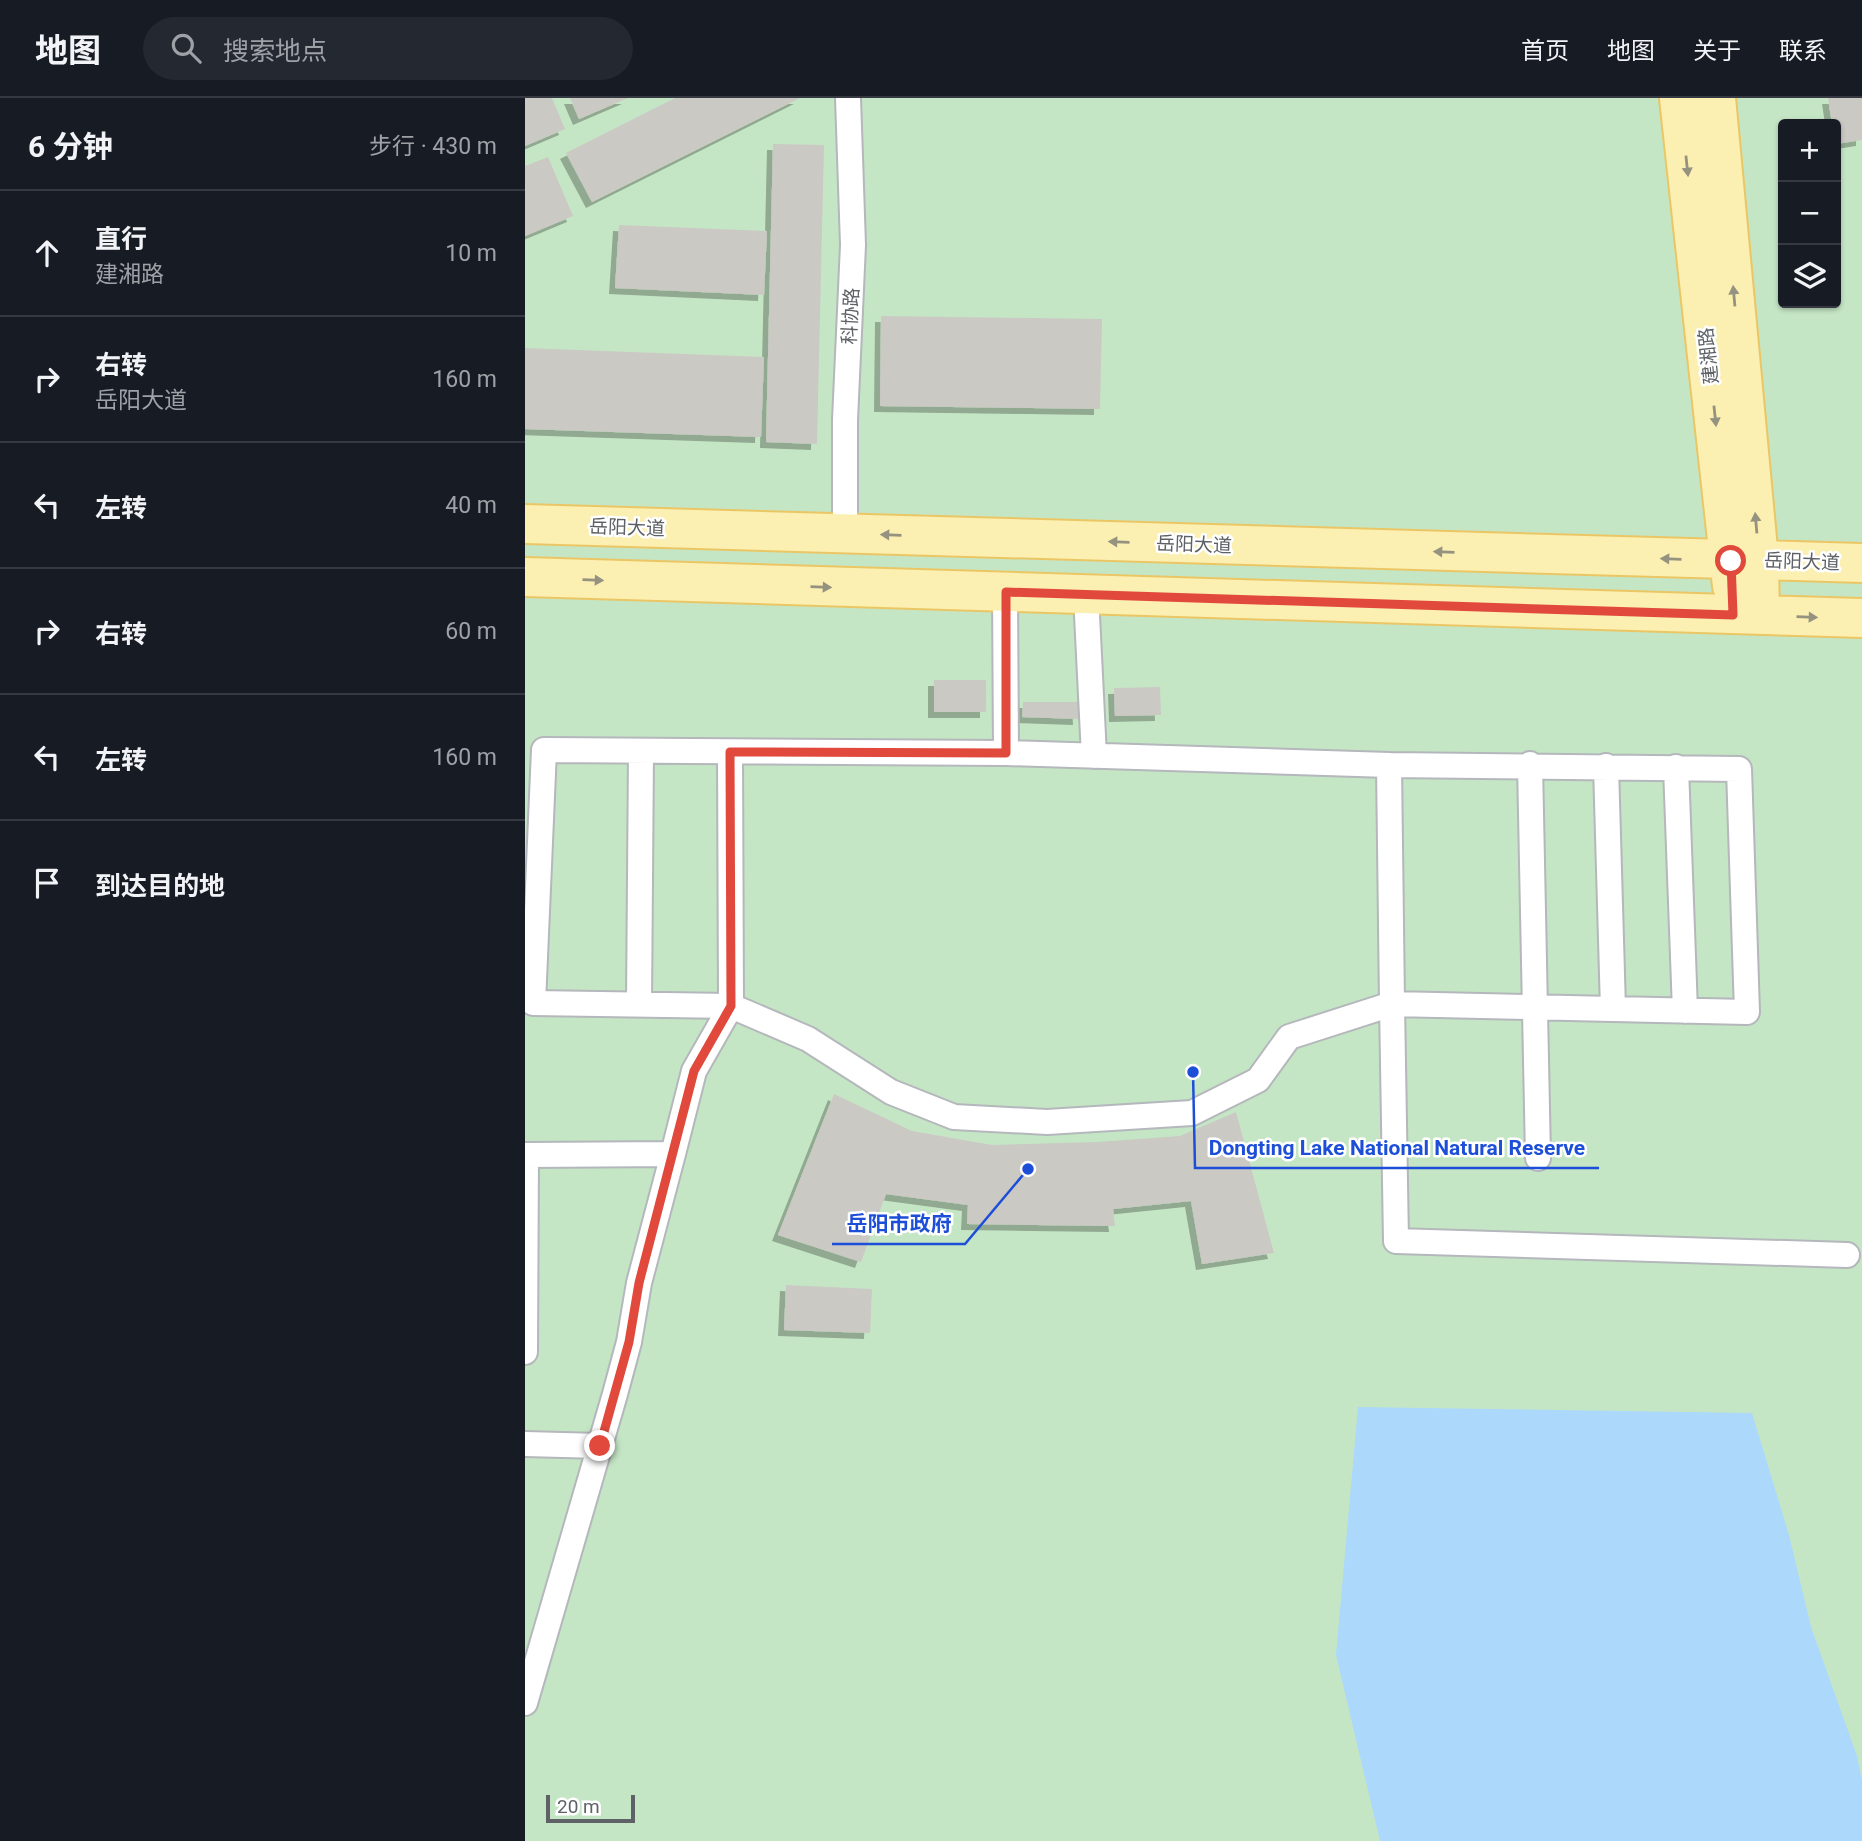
<!DOCTYPE html>
<html lang="zh">
<meta charset="utf-8">
<style>
:root{--surface:#171b24;--page:#242831;--text:#f1f3f6;--muted:#9ea1a6;--line:#363941}
body{margin:0;font-family:Roboto,"Noto Sans SC",sans-serif;background:var(--page);color:var(--text)}
.controls{position:absolute;right:21px;top:21px;display:grid;overflow:hidden;border-radius:7px;box-shadow:0 2px 5px #0004}
.controls button{width:63px;height:63px;display:grid;place-items:center;padding:0;border:0;border-bottom:2px solid var(--line);background:var(--surface);color:var(--text);font:35px sans-serif}
.scale{position:absolute;left:21px;bottom:18px;width:89px;box-sizing:border-box;padding-left:7px;border:4px solid #5e6266;border-top:0;font-size:19px;line-height:24px;white-space:nowrap;color:#5e6266;-webkit-text-stroke:5px #fff;paint-order:stroke}
.stop{position:absolute;width:21px;height:21px;margin:-16px;border:5px solid #e1493c;border-radius:50%;background:#fff}
.stop.end{background:#e1493c;border-color:#fff;box-shadow:0 2px 7px #0008}
.list{margin:0;padding:0;list-style:none}
h2{display:flex;justify-content:space-between;align-items:center;height:91px;margin:0;padding:0 28px;font-size:30px}
h2 small{font-size:23px;font-weight:400;color:var(--muted)}
.list li{display:grid;grid-template-columns:46px 1fr auto;gap:21px;align-items:center;box-sizing:border-box;height:126px;padding:0 28px;border-top:2px solid var(--line)}
.list b{display:block;font-size:26px;white-space:nowrap}
.list p{margin:0;font-size:23px;white-space:nowrap;color:var(--muted)}
.list em{font-size:23px;font-style:normal;color:var(--muted)}
.icon{flex:none;width:38px;height:38px;fill:none;stroke:currentColor;stroke-width:2;stroke-linecap:round;stroke-linejoin:round}
.map{position:relative;flex:none;width:1337px;height:1743px;overflow:hidden}
header{display:flex;align-items:center;gap:42px;box-sizing:border-box;height:98px;padding:0 35px;background:var(--surface);border-bottom:2px solid var(--line)}
header strong{font-size:33px}
nav{display:flex;gap:38px;margin-inline-start:auto;font-size:24px}
.search{width:490px;height:63px;background:var(--page);display:flex;align-items:center;gap:18px;box-sizing:border-box;padding:0 24px;border-radius:38px;color:var(--muted);font-size:26px}
main{display:flex}
aside{flex:1;background:var(--surface)}
.map>svg:first-child{display:block}
.green{fill:#c5e6c5;fill-rule:evenodd}
.water{fill:#acd8fb}
.building{fill:#cbc9c4;filter:url(#shadow)}
.lines{fill:none;stroke-linecap:round;stroke-linejoin:round}
.street-casing{stroke:#b4b7bb;stroke-width:28}
.primary-casing{stroke:#ebc665;stroke-width:42}
.street{stroke:#fff;stroke-width:24}
.primary{stroke:#fbefb1;stroke-width:38}
.oneway{fill:#959380}
.route{stroke:#e1493c;stroke-width:9}
.labels{text-anchor:middle;stroke-width:5;stroke-linejoin:round;paint-order:stroke}
.street-label{font-size:19px;fill:#5e6266;stroke:#fff}
.leader{fill:none;stroke:#1d4ed8;stroke-width:2.5}
.callout-dot{fill:#1d4ed8;stroke:#fff;stroke-width:2.5}
.callout-label{font-size:21px;text-anchor:middle;font-weight:bold;fill:#1d4ed8;stroke:#fff;stroke-width:5;stroke-linejoin:round;paint-order:stroke}
</style>
<header>
<strong>地图</strong>
<div class="search"><svg class="icon" aria-label="search" viewBox="0 0 24 24"><circle cx="10" cy="10" r="6"/><path d="M15 15l6 6"/></svg>搜索地点</div>
<nav><a>首页</a><a>地图</a><a>关于</a><a>联系</a></nav>
</header>
<main>
<aside>
<h2>6 分钟<small>步行 · 430 m</small></h2>
<ul class="list">
<li><svg class="icon" aria-label="ahead" viewBox="0 0 24 24"><path d="M12 20V5M6 11l6-6 6 6"/></svg><div><b>直行</b><p>建湘路</p></div><em>10 m</em></li>
<li><svg class="icon" aria-label="right" viewBox="0 0 24 24"><path d="M7 20v-9h11M14 6l5 5-5 5"/></svg><div><b>右转</b><p>岳阳大道</p></div><em>160 m</em></li>
<li><svg class="icon" aria-label="left" viewBox="0 0 24 24"><path d="M17 20v-9H6M10 6l-5 5 5 5"/></svg><div><b>左转</b></div><em>40 m</em></li>
<li><svg class="icon" aria-label="right" viewBox="0 0 24 24"><path d="M7 20v-9h11M14 6l5 5-5 5"/></svg><div><b>右转</b></div><em>60 m</em></li>
<li><svg class="icon" aria-label="left" viewBox="0 0 24 24"><path d="M17 20v-9H6M10 6l-5 5 5 5"/></svg><div><b>左转</b></div><em>160 m</em></li>
<li><svg class="icon" aria-label="arrive" viewBox="0 0 24 24"><path d="M6 21V4h12l-3 4 3 4H6"/></svg><div><b>到达目的地</b></div></li>
</ul>
</aside>
<div class="map">
<svg width="1337" height="1743" viewBox="0 0 1337 1743">
<defs>
<filter id="shadow"><feDropShadow dx="-6" dy="6" stdDeviation="0" flood-color="#0004"/></filter>
</defs>
<rect width="100%" height="100%" fill="#f0eee7"/>
<path class="green" d="M0,0H1337V1743H0ZM1258,26H1311V205H1258Z"/>
<path class="water" d="M833,1309L1227,1315L1264,1437L1286,1529L1332,1658L1337,1683V1743H855L811,1557Z"/>
<path class="building" d="M0,0H27L40,31L0,48Z
M45,0H103L54,21Z
M150,0H275L67,104L41,55Z
M1303,0H1337V42L1311,46V26H1307Z
M248,46L299,47L292,346L241,344Z
M23,59L48,118L0,138V68Z
M94,127L242,133L239,197L90,190Z
M356,218L577,221L575,311L355,308Z
M0,250L239,259L236,339L0,331Z
M409,582H461V614H409Z
M635,589L636,617L590,618L589,590Z
M498,604H553L554,621L497,619Z
M309,996L387,1033L467,1047L572,1044L655,1038L711,1014L749,1155L677,1166L666,1103L588,1111L590,1128L442,1126L443,1107L361,1096L336,1164L253,1137Z
M261,1187L347,1191L345,1235L259,1232Z"/>
<g class="lines">
<defs>
<path id="street" d="M320,436V322L328,147L323,0
M561,497L569,658
M205,654L206,908L283,941L366,994L429,1019L522,1024L667,1015L733,982L764,939L867,906L864,667L481,655L480,494
M1005,666L1013,1060
M864,667L1214,671L1222,914L867,906L871,1143L1322,1157
M1081,668L1088,911
M1151,669L1160,913
M114,906L116,654
M0,1254L1,1057L148,1056L169,973L206,908L8,905L19,652L481,655
M0,1346L75,1348
M0,1605L90,1296L104,1244L114,1185L148,1056"/>
<path id="primary" d="M1154,0L1207,488
M1191,0L1234,462L1235,517
M0,426L1337,465
M0,479L1337,520"/>
</defs>
<use href="#street" class="street-casing"/>
<use href="#primary" class="primary-casing"/>
<use href="#street" class="street"/>
<use href="#primary" class="primary"/>
</g>
<defs><path id="oneway-solid" d="M-6-.8H1V-3.2L6.5 0L1 3.2V.8H-6Z" transform="scale(1.75)"/></defs>
<g class="oneway">
<use href="#oneway-solid" transform="translate(1162 68) rotate(84)"/>
<use href="#oneway-solid" transform="translate(1209 198) rotate(-95)"/>
<use href="#oneway-solid" transform="translate(1190 318) rotate(84)"/>
<use href="#oneway-solid" transform="translate(1231 425) rotate(-95)"/>
<use href="#oneway-solid" transform="translate(366 437) rotate(-178)"/>
<use href="#oneway-solid" transform="translate(594 444) rotate(-178)"/>
<use href="#oneway-solid" transform="translate(919 454) rotate(-178)"/>
<use href="#oneway-solid" transform="translate(1146 461) rotate(-178)"/>
<use href="#oneway-solid" transform="translate(68 482) rotate(2)"/>
<use href="#oneway-solid" transform="translate(296 489) rotate(2)"/>
<use href="#oneway-solid" transform="translate(1282 519) rotate(2)"/>
</g>
<g class="lines">
<path class="route" d="M75,1348L104,1244L114,1185L169,973L206,908L205,654L481,655V494L1208,517L1206,463"/>
</g>
<g class="labels">
<g class="street-label">
<text transform="translate(325 218) rotate(-87)" y="7">科协路</text>
<text transform="translate(1183 258) rotate(-96)" y="7">建湘路</text>
<text transform="translate(102 429) rotate(2)" y="7">岳阳大道</text>
<text transform="translate(669 446) rotate(2)" y="7">岳阳大道</text>
<text transform="translate(1277 463) rotate(2)" y="7">岳阳大道</text>
</g>
</g>
<path class="leader" d="M668 974L670 1070H1074M503 1071L440 1146H307"/>
<g class="callout-dot">
<circle cx="668" cy="974" r="7"/>
<circle cx="503" cy="1071" r="7"/>
</g>
<g class="callout-label">
<text x="872" y="1057">Dongting Lake National Natural Reserve</text>
<text x="374" y="1133">岳阳市政府</text>
</g>
</svg>
<div class="controls">
<button>+</button>
<button>−</button>
<button><svg class="icon" aria-label="layers" viewBox="0 0 24 24"><path d="M12 4l9 5-9 5-9-5zM3 14l9 5 9-5"/></svg></button>
</div>
<div class="scale">20 m</div>
<div class="stop" style="left:1206px;top:463px"></div>
<div class="stop end" style="left:75px;top:1348px"></div>
</div>
</main>
